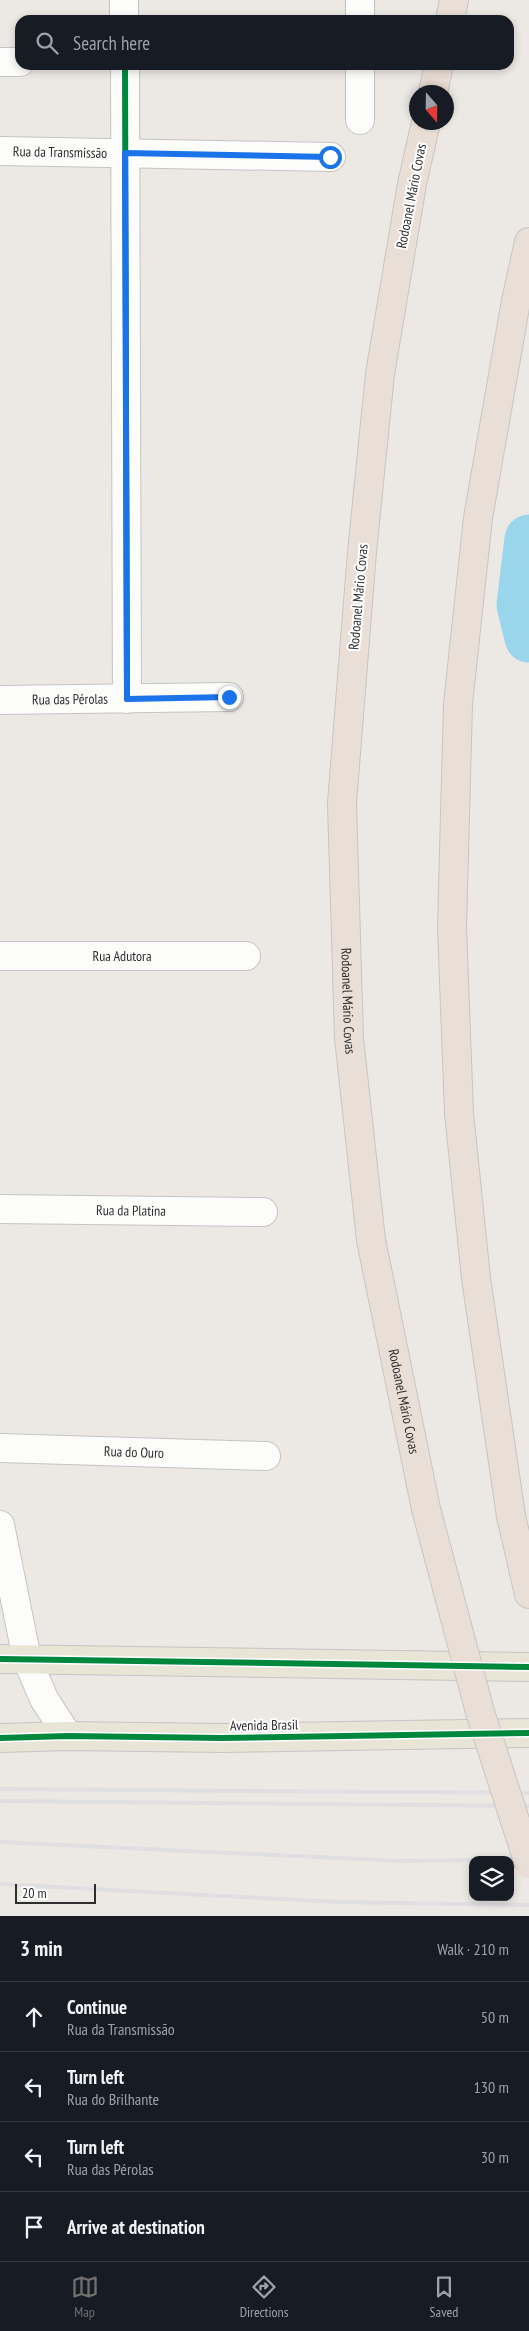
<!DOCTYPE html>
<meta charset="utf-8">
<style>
:root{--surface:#171b24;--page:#242831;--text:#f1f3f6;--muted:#9ea1a6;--line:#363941;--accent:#706f6e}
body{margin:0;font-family:"PT Sans Narrow",sans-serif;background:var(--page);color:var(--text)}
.controls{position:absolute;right:15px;bottom:15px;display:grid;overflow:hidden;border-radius:10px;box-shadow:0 2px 8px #0003}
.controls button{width:45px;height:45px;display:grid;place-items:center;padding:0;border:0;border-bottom:1px solid var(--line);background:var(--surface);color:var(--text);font:25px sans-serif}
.compass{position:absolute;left:409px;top:85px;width:45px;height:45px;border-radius:50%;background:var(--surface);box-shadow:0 2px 8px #0003;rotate:160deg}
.scale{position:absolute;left:15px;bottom:12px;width:81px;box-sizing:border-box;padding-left:5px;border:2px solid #2e2e2e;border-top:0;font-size:14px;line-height:18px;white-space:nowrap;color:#2e2e2e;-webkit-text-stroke:4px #fff;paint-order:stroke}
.stop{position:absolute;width:15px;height:15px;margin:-11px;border:4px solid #1a73e8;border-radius:50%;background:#fff}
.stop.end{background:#1a73e8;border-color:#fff;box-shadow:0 1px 5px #0008}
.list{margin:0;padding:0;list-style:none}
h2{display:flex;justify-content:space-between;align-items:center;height:65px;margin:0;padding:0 20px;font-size:21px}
h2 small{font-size:16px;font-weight:400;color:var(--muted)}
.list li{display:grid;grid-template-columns:32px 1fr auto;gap:15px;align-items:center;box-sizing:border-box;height:70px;padding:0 20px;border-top:1px solid var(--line)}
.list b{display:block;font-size:19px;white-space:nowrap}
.list p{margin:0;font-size:16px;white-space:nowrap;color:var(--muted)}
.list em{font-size:16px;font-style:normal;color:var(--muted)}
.icon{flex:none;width:28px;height:28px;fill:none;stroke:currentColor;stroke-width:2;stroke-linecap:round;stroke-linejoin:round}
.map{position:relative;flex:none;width:529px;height:1916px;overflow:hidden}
.search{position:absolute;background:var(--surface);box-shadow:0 2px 8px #0003;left:15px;right:15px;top:15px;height:55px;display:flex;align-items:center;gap:12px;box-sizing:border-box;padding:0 18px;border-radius:15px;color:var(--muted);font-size:19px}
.sheet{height:345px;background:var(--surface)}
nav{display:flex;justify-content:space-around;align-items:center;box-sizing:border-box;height:70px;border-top:1px solid var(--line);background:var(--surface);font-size:14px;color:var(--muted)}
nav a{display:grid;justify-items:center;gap:2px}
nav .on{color:var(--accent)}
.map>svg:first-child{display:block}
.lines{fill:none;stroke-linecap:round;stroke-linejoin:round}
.river{stroke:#99d6ec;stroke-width:49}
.minor-casing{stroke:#c5c4c5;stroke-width:30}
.major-casing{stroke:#c6c5c4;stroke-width:30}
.highway-casing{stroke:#c6c5c4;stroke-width:30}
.minor{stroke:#fcfcfb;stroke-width:28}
.major{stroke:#e8e4d6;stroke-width:28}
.highway{stroke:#eadfd6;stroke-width:28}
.rail{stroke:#dfdfe1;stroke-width:4}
.highway-bridge-casing{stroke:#c6c5c4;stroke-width:30;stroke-linecap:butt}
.highway-bridge{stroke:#eadfd6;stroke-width:28}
.cycleway-casing{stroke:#fff;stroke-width:9}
.cycleway{stroke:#00873e;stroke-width:6}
.route{stroke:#1a73e8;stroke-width:6}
.labels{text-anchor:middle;stroke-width:4;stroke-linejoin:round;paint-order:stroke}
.street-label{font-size:14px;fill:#2e2e2e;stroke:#fff}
</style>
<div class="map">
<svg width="529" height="1916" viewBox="0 0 529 1916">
<rect width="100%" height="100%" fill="#ece8e4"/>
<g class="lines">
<path class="river" d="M529,539L521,605L529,638"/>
<defs>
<g id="minor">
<path d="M124,0V20"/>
<path d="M360,20V0"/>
<path d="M0,62H20"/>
<path d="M125,65L127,699"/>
<path d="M360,65V120"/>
<path id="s1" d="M0,151L331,157"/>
<path id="s2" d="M0,700L229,697"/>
<path id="s3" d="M0,956H246"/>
<path id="s4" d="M0,1209L263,1212"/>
<path id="s5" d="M0,1448L266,1456"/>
<path d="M0,1525L27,1659L44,1699L68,1736"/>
</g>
<path id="major" d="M0,1659L529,1667
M0,1738L68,1736L222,1738L529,1733"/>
<path id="highway" d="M450,20L454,0
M433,92L439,65
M529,242L516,301L478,518L458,704L452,927L459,1113L476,1278L511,1516L529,1594"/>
</defs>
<use href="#minor" class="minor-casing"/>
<use href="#major" class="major-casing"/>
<use href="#highway" class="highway-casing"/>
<use href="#minor" class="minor"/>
<use href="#major" class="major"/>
<use href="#highway" class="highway"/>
<path class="rail" d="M0,1789L529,1793
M0,1801L529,1806
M0,1842L401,1861L473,1860
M477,1860L529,1859
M0,1884L337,1902L529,1905"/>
<defs>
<g id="highway-bridge">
<path id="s6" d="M426,122L412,184L380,374L362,552L342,803L349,1038L371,1240L426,1509L480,1712L529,1864"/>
</g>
</defs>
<use href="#highway-bridge" class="highway-bridge-casing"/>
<use href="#highway-bridge" class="highway-bridge"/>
<defs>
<path id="cycleway" d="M125,65L127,699
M0,1659L529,1667
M0,1738L68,1736L222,1738L529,1733"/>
</defs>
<use href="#cycleway" class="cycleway-casing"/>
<use href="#cycleway" class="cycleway"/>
</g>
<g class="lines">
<path class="route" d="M229,697L127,699L125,153L330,157"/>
</g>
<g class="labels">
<g class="street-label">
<text dy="5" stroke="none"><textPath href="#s1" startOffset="60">Rua da Transmissão</textPath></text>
<text transform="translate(411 196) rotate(-79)" y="5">Rodoanel Mário Covas</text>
<text transform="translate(358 597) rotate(-85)" y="5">Rodoanel Mário Covas</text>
<text dy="5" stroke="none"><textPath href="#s2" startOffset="70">Rua das Pérolas</textPath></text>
<text dy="5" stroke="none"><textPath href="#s3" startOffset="122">Rua Adutora</textPath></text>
<text dy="5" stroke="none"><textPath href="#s6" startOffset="885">Rodoanel Mário Covas</textPath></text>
<text dy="5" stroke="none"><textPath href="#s4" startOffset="131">Rua da Platina</textPath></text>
<text dy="5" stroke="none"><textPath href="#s6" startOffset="1290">Rodoanel Mário Covas</textPath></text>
<text dy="5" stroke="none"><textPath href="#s5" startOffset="134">Rua do Ouro</textPath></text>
<text transform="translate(264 1725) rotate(-1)" y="5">Avenida Brasil</text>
</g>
</g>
</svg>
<div class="controls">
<button><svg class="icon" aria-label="layers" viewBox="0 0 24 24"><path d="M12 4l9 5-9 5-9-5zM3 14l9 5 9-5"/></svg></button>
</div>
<svg class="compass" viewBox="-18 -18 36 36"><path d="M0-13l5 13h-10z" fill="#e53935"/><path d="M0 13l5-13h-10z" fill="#9ea1a6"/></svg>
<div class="scale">20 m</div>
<div class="stop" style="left:330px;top:157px"></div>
<div class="stop end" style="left:229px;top:697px"></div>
<div class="search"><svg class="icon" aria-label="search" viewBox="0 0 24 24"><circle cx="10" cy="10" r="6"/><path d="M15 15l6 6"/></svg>Search here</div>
</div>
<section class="sheet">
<h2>3 min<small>Walk · 210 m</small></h2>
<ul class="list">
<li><svg class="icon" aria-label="ahead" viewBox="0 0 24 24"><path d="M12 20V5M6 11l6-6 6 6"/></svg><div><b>Continue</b><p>Rua da Transmissão</p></div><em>50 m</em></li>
<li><svg class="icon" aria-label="left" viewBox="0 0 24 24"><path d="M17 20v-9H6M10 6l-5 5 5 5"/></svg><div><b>Turn left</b><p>Rua do Brilhante</p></div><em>130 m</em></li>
<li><svg class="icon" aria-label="left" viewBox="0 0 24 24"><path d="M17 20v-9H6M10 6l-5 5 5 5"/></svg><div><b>Turn left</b><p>Rua das Pérolas</p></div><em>30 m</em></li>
<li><svg class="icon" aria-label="arrive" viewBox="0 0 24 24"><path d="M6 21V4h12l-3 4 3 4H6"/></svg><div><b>Arrive at destination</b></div></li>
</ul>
</section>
<nav>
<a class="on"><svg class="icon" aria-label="map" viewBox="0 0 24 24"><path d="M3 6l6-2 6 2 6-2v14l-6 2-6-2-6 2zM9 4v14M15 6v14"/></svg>Map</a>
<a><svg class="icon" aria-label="directions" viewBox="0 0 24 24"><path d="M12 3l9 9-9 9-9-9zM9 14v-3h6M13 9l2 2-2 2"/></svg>Directions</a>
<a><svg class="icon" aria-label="saved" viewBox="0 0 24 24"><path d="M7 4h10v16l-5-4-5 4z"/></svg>Saved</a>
</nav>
